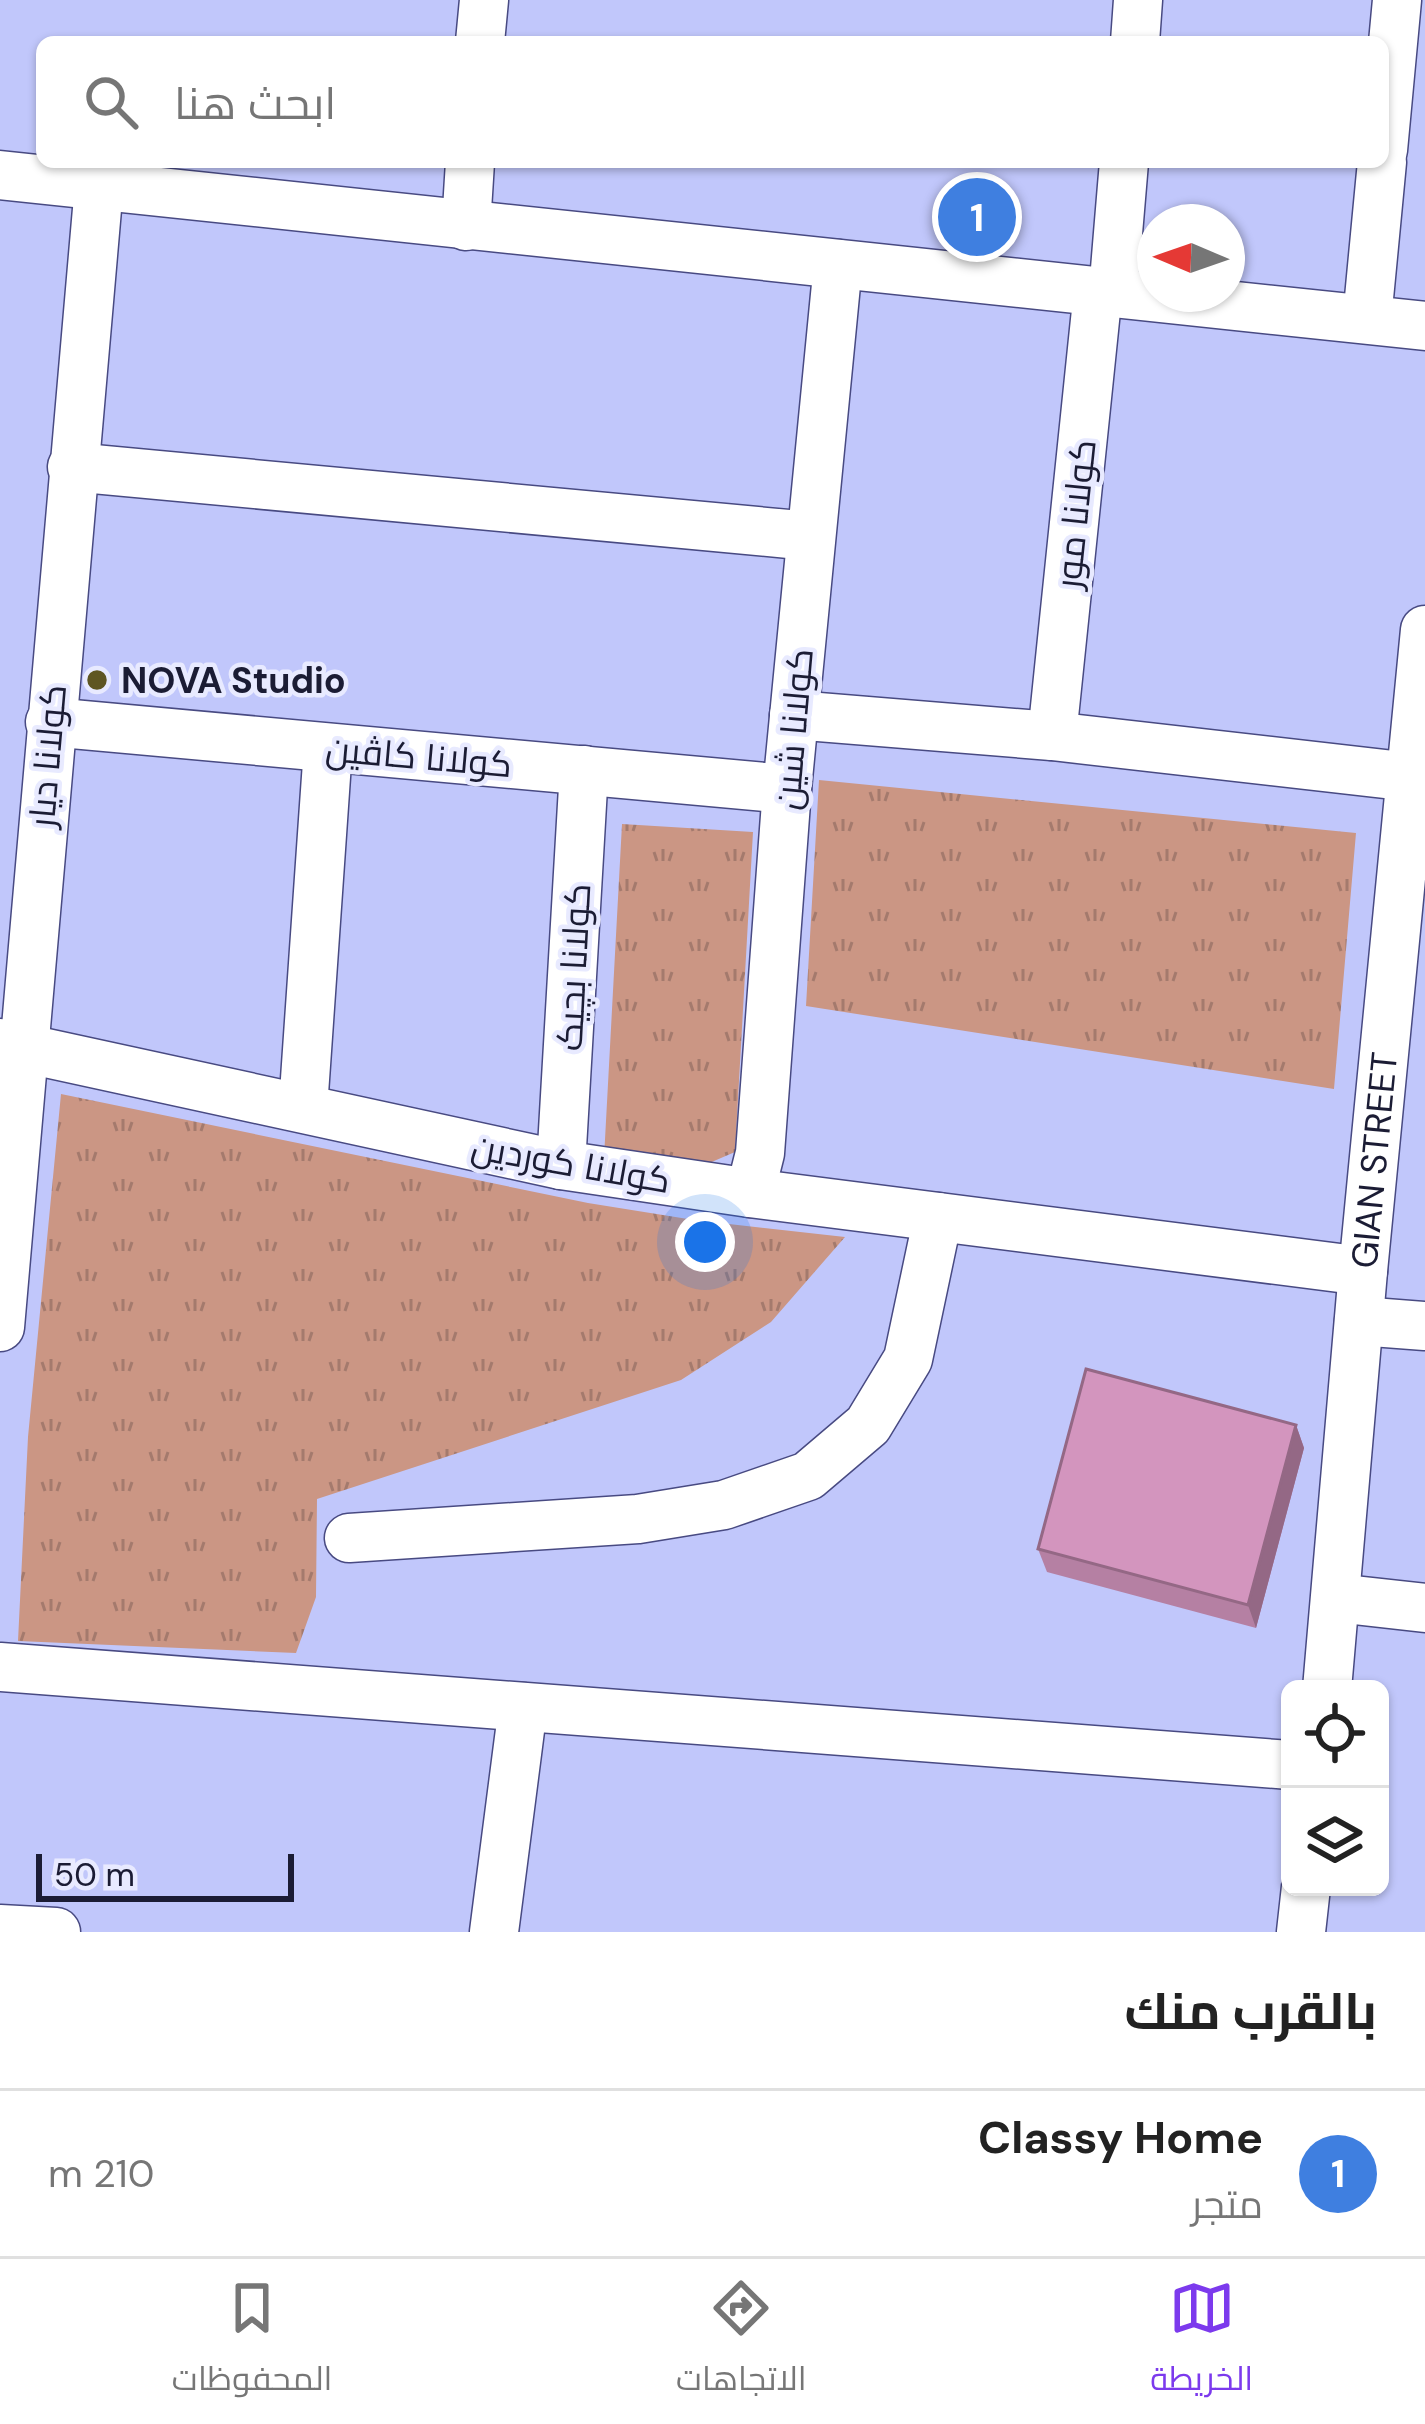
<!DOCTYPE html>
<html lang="ar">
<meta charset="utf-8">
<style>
:root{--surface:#fff;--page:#f6f6f6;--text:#222;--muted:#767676;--line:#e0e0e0;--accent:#7c3aed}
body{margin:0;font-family:"DM Sans",Cairo,sans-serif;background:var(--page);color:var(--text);direction:rtl}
.controls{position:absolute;right:36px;bottom:36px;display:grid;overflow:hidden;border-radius:18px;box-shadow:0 3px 9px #0004}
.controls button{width:108px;height:108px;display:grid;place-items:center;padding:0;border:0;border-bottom:3px solid var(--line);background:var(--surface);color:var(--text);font:60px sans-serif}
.compass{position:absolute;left:1137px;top:204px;width:108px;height:108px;border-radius:50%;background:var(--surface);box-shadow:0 3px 9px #0004;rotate:272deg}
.scale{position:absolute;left:36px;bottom:30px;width:258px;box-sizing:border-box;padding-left:12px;border:6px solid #1b1c34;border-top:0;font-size:33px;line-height:42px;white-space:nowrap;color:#1b1c34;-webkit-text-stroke:9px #e8eaff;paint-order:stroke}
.you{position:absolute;left:705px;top:1242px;width:42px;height:42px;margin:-30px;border:9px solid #fff;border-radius:50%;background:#1a73e8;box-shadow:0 0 0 18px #1a73e833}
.badge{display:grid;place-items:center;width:78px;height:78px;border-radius:50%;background:var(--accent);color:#fff;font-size:39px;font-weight:700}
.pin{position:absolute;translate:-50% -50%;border:6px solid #fff;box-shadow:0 3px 12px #0006}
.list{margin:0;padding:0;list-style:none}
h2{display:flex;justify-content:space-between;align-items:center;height:156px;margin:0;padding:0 48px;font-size:51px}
h2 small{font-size:39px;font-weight:400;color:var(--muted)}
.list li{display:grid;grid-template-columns:78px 1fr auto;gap:36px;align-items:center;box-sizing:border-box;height:168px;padding:0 48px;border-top:3px solid var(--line)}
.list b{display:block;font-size:45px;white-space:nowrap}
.list p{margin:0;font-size:39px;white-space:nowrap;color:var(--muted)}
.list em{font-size:39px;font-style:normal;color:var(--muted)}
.icon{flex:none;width:66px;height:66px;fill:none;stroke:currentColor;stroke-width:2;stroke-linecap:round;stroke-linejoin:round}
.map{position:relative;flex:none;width:1425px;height:1932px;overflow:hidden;direction:ltr}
.search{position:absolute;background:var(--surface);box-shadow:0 3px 9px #0004;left:36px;right:36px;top:36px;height:132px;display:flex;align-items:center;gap:30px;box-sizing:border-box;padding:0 42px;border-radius:18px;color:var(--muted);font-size:45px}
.sheet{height:324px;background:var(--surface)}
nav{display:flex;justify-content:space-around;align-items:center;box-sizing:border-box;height:168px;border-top:3px solid var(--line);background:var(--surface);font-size:33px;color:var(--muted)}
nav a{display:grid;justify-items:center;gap:6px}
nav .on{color:var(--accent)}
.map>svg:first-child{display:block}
.grass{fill:url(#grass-tufts)}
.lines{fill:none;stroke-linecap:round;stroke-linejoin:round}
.minor-casing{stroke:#484a82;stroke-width:51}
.minor{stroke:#fff;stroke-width:48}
.wall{fill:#b580a3}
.shaded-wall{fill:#946885}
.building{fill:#d395be;stroke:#946885;stroke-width:3}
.poi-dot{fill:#5f5622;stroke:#e8eaff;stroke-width:4.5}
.labels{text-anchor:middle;stroke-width:9;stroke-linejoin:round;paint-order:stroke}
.street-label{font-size:36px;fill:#1b1c34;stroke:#e8eaff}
.poi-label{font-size:36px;font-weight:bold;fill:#1b1c34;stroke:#e8eaff;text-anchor:start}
</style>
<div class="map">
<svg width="1425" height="1932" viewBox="0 0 1425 1932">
<defs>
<pattern id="grass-tufts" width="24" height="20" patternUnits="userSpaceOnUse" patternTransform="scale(3)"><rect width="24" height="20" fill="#cb9684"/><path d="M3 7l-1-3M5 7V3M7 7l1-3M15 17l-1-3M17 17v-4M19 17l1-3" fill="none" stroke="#a47a6d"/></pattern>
</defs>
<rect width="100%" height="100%" fill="#c1c7fb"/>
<path class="grass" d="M819,780L1356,833L1334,1089L806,1006Z
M622,824L753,832L735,1152L707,1164L604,1158Z
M61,1094L588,1203L694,1220L845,1237L771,1322L681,1380L317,1499L316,1597L296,1653L18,1641L28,1437Z"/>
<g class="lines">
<defs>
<g id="minor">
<path d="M480,42L484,0"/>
<path d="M1135,42L1138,0"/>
<path d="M1383,150L1397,0"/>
<path d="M0,175L1425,326"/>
<path d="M466,226L470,162"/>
<path d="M1113,293L1124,162"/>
<path d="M1367,319L1382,162"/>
<path d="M72,467L810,536"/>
<path d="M794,715L1052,736L1411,777"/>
<path d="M50,722L787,789"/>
<path d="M1052,736L1098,291"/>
<path d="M0,1043L561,1165L750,1193L1363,1271"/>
<path d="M303,1108L328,748"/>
<path d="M561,1165L584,770"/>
<path d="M750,1193L760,1153L787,789L838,264"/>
<path d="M1359,1321L1425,1326"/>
<path d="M0,1327L99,186"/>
<path d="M349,1538L638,1519L724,1505L808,1476L868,1425L908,1359L938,1217"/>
<path d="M1336,1598L1425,1608"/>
<path d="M0,1667L1290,1765"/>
<path id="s1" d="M1327,1689L1363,1271L1425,630"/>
<path d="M0,1929L56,1932"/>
<path d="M494,1932L523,1707"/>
<path d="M1301,1932L1306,1887"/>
</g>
</defs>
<use href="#minor" class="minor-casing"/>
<use href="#minor" class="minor"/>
</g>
<path class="wall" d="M1296,1425L1304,1448L1256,1628L1047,1572L1038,1549Z"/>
<path class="shaded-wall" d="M1296,1425L1304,1448L1256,1628L1248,1605Z"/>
<path class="building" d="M1086,1369L1296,1425L1248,1605L1038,1549Z"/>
<circle class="poi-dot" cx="97" cy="680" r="12"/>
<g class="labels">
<g class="street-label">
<text transform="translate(1075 514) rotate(-84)" y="13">کولانا مور</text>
<text transform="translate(793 729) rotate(-85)" y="13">کولانا شین</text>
<text transform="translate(47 756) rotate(-85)" y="13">کولانا دیار</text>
<text transform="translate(419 756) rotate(5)" y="13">کولانا کاڤین</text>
<text transform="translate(573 967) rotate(-87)" y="13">کولانا بچیک</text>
<text dy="13" stroke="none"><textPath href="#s1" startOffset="531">GIAN STREET</textPath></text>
<text transform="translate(571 1163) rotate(10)" y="13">کولانا کوردین</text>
</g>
<g class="poi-label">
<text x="121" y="693">NOVA Studio</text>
</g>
</g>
</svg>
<div class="controls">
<button><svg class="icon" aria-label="locate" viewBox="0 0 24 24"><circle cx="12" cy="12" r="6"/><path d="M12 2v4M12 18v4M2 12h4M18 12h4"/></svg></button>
<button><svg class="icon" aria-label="layers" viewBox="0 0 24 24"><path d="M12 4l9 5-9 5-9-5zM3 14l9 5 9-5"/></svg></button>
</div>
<svg class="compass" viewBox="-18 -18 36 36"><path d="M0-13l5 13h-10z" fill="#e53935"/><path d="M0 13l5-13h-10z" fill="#767676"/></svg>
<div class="scale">50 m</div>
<div class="you"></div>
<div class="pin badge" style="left:977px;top:217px;background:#3f7fe0">1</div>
<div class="search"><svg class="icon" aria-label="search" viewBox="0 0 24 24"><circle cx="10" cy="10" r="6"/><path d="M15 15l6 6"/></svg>ابحث هنا</div>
</div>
<section class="sheet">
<h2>بالقرب منك<small></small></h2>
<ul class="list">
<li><span class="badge" style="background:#3f7fe0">1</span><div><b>Classy Home</b><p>متجر</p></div><em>210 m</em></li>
</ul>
</section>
<nav>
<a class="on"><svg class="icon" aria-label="map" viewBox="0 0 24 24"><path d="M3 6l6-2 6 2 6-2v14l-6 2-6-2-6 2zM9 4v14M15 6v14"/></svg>الخريطة</a>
<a><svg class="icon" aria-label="directions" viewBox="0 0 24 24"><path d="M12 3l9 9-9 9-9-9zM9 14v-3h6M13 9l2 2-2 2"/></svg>الاتجاهات</a>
<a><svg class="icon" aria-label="saved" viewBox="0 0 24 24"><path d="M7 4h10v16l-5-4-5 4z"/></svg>المحفوظات</a>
</nav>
